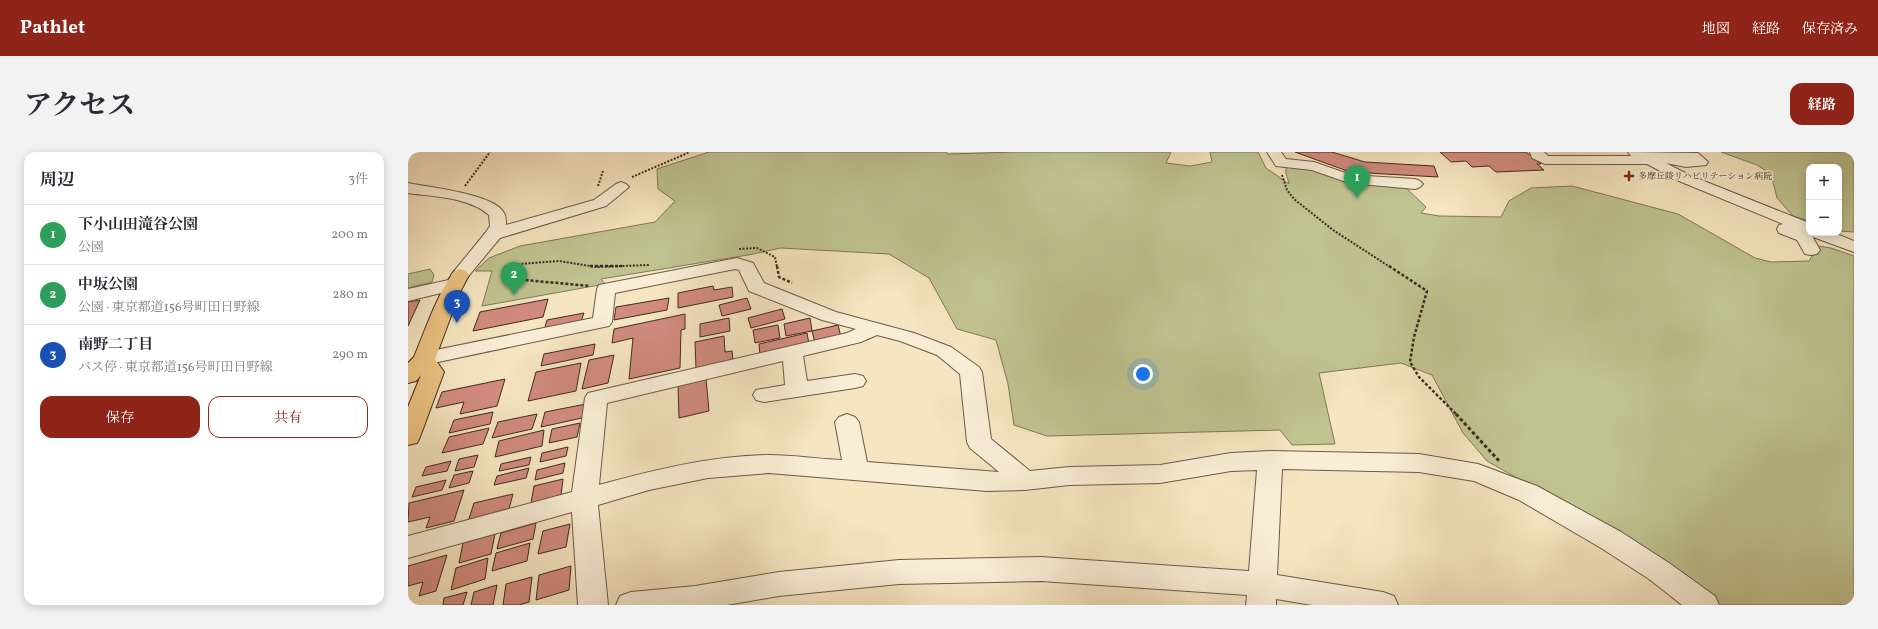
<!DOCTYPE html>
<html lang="ja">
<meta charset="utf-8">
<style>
:root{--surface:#fff;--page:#f2f2f3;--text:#2b2b33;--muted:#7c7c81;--line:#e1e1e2;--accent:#8f2418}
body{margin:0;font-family:Vollkorn,"Noto Serif JP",serif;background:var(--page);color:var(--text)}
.controls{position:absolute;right:12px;top:12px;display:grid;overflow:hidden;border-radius:8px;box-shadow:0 2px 10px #0003}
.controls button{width:36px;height:36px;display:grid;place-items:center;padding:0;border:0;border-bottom:1px solid var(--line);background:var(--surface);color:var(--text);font:20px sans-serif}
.you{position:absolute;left:735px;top:222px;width:14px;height:14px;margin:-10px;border:3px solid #fff;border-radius:50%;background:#1a73e8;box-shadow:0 0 0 6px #1a73e833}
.badge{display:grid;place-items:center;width:26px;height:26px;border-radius:50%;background:var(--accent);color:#fff;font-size:13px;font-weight:700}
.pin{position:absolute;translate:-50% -33px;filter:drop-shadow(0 1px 2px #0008)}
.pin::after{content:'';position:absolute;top:21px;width:14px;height:12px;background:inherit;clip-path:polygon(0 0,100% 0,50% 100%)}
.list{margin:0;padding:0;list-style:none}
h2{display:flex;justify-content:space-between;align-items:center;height:52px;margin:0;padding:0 16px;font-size:17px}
h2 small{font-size:13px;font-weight:400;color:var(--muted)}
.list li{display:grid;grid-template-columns:26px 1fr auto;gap:12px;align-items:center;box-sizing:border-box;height:60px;padding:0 16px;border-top:1px solid var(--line)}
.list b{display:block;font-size:15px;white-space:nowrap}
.list p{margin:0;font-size:13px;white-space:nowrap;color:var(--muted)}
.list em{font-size:13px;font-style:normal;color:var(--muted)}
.actions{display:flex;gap:8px;padding:12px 16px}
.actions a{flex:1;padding:9px 0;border:1px solid var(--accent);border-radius:12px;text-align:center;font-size:14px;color:var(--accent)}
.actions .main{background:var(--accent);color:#fff}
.map{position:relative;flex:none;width:1446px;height:453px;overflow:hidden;border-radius:12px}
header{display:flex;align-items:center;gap:24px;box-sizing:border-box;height:56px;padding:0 20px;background:var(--accent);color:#fff}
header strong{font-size:19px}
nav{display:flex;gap:22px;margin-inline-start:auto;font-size:14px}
.intro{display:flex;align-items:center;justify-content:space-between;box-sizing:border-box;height:96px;padding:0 24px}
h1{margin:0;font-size:28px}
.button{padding:10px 18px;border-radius:12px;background:var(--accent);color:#fff;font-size:14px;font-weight:700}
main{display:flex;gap:24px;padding:0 24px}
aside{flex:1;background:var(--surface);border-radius:12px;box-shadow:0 2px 10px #0003}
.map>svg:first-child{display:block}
.green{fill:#bfc390;stroke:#807759}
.building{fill:#d18b7f;stroke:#402b22}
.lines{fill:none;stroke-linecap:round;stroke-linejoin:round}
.minor-casing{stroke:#6d5a4a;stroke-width:2}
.major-casing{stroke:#402b22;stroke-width:2}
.path-far2{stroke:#402b22;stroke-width:2;stroke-dasharray:2 1.5;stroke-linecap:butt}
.path-far1{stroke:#402b22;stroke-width:2.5;stroke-dasharray:3 2;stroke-linecap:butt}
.path{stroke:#402b22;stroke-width:3;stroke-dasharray:3.5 2.5;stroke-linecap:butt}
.minor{fill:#f8eed6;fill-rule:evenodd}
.major{fill:#eac280;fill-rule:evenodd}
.poi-dot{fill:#8f2418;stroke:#f8eed6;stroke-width:1.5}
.labels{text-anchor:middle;stroke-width:3;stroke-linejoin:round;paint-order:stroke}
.far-poi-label{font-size:9px;fill:#402b22;stroke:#f8eed6;text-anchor:start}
</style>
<header>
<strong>Pathlet</strong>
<nav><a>地図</a><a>経路</a><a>保存済み</a></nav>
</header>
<div class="intro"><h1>アクセス</h1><a class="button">経路</a></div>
<main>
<aside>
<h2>周辺<small>3件</small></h2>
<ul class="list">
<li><span class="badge" style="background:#2e9e5b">1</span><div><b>下小山田滝谷公園</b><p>公園</p></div><em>200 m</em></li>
<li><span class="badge" style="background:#2e9e5b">2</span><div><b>中坂公園</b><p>公園 · 東京都道156号町田日野線</p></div><em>280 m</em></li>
<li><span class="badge" style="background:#1a4fb4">3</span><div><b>南野二丁目</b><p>バス停 · 東京都道156号町田日野線</p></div><em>290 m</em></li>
</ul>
<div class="actions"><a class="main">保存</a><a>共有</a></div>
</aside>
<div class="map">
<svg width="1446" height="453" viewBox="0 0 1446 453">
<rect width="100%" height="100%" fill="#f5e5c0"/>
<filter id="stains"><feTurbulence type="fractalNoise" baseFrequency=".005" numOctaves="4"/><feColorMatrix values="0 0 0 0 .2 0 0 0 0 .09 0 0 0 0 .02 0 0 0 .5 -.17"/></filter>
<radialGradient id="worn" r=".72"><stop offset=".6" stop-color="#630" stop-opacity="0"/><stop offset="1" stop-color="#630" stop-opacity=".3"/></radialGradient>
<path class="green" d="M301,0H538L540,2L608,0H763L758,11L782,14L804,10L802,0H850L858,16L881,32C880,25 875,19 880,13L996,34L1018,55L1013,61L1031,64L1093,65L1101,49L1123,36L1164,34L1270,62L1347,106L1363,110L1401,109L1410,94L1423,96L1446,104V453H1303L1180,366L1079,309L1055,281L1024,223L993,211L911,221L927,292L884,293L872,278L639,284L606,273L600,232L588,188L549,177L521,126L481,102L373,96L340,103L193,127L197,132L74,154L84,119H67L81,106L112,94L247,70L267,49L250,37L249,17Z
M1313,0H1446V80L1431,79V15H1401V69L1385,64L1369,46L1363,22L1349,13Z
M22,117L26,123L24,130L0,136V122Z"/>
<path class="building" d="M887,0H924L957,10L1026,14L1030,25L942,20Z
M1032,0H1118L1133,12H1129L1136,18L1088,20L1081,14L1064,15L1058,9L1043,10Z
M305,134L306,138L324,135L325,145L270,156V141Z
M261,146L259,158L206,168L208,155Z
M339,146L343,157L314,164L311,153Z
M140,147L135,165L65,179L72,160Z
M12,148L0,174V150Z
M374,157L377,167L343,176L340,166Z
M176,161L172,172L136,179L139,168Z
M277,162V177L273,178L272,216L221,227L225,186L204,191L206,177Z
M321,166L322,179L292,185V172Z
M402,166L404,179L378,184L376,172Z
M370,173L372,186L347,191L345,178Z
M430,173L433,185L407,191L404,179Z
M399,181L401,192L352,203L351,192Z
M316,184L317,200L324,199L325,208L288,217L287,190Z
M187,192L185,203L133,214L136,202Z
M206,203L200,231L174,237L181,208Z
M173,211L168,239L120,249L128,220Z
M97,227L89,254L52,262L56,250L28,256L34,240Z
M298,227L301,259L271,266L270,233Z
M178,252L174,266L133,275L137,260Z
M85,260L82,272L41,281L46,268Z
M129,262L124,277L84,286L90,270Z
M172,271L169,285L141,291L144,277Z
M81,276L75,292L34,301L41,285Z
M136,278L134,294L87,305L91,289Z
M160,295L158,304L132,310L134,301Z
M70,303L66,315L47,319L51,307Z
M123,305L121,313L91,319L93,312Z
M43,309L39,319L14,324L18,315Z
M157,311L155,321L127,328L129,318Z
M121,316L118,326L86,333L89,324Z
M65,319L61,331L41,336L46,323Z
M155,327L153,343L123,351L126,334Z
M38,328L34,338L4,345L8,335Z
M56,338L46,369L18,376L22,365L0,370L1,351Z
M105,342L99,364L59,373L66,351Z
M128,371L125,387L89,397L93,381Z
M162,372L158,395L130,402L135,379Z
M87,382L83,402L51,411L55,391Z
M122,391L119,409L84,419L88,401Z
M39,403L28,439L11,444L15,430L0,434V414Z
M80,406L77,427L43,438L48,416Z
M163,414L161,438L128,448L131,423Z
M124,425L121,450L111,453H95L98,432Z
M89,433L85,453H63L66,440Z
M59,440L55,453H35L36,446Z"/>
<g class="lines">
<defs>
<path id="minor" d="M859,0H873L878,7L906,10L943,23L1007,27L1012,29L1015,32L1012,35L1007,37L941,31L904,18L868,14Z
M1122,0H1136L1140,4H1223L1220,0L1290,1L1300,10L1298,13L1278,15L1258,11L1281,23L1401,71V81H1426L1446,89V100L1405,85L1403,82L1412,98L1409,102L1403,103L1397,102L1389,88L1371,81L1369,77L1371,73L1375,72L1271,29L1239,12H1137L1124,6Z
M213,30L218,32L221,35L198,54L92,86L58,127L54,128L56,132L54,136L0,149V137L45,127L43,123L78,80L82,74L81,63C61,45 26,45 0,41V31C20,35 87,42 96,61C98,64 98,69 98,73L186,48L208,32Z
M329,106L345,111L356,131L428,160L506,181L543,195L571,215L574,220L583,287L622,319L661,315L752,313L823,301L862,299L1011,302L1070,312L1129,334L1213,380L1261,411L1307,444L1311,453H1274L1241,427L1193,396L1111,348L1066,329L1011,320L874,317L869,423L975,440L986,444L990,453H904L868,447V453H838L839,443L633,429L491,432L371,444L319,453H208L212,444L223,440L287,434L371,420L491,408L633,405L841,419L849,318L823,319L752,331L661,333L617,338L579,339L361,321L300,326L241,338L190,353L200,453H170L164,360L0,406V384L164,340L177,246L180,241L439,181L448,177L414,168L341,139L331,118L327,117L207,141L204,170L201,174L16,213L8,212L5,207L8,202L185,166L189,137L191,133ZM469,183L492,189L529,203L552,222L559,290L562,296L591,320L459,310L451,270L447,265L439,262L431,265L427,270L434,308C410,307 385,303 361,303C303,304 246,318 191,333L199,251L375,209L377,233L348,238L345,243L348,248L356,250L447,236L455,234L458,229L455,224L447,222L399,229L395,204L453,190Z"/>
<path id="major" d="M52,117L58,119L61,123L52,140L27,207L36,220L12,285L9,291L0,293V255L13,223L8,229L0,231V211L6,205C18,176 28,145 46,119Z"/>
</defs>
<use href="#minor" class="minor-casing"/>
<use href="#major" class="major-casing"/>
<path class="path-far2" d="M874,23L879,38L886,47L925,78L982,115
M224,25L282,0
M57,34L82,0
M190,34L195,19
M331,97L349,96L367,105L369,115
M98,115V113L151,109L188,115L241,113"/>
<path class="path-far1" d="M98,114L95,126L182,134
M182,114H214
M369,114L371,125L384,131
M981,114L1019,139L1006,185L1002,210L1011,225L1049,263"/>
<path class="path" d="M1048,262L1092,310"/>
<use href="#minor" class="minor"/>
<use href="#major" class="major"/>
</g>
<path class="poi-dot" d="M1219 18h4v4h4v4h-4v4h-4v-4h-4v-4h4z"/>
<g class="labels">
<g class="far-poi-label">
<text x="1230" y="27">多摩丘陵リハビリテーション病院</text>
</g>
</g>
<rect width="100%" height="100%" filter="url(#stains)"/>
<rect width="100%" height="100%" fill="url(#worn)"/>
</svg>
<div class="controls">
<button>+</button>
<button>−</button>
</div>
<div class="you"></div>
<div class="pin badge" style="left:949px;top:46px;background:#2e9e5b">1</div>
<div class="pin badge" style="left:106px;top:143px;background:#2e9e5b">2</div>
<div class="pin badge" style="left:49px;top:171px;background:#1a4fb4">3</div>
</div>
</main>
